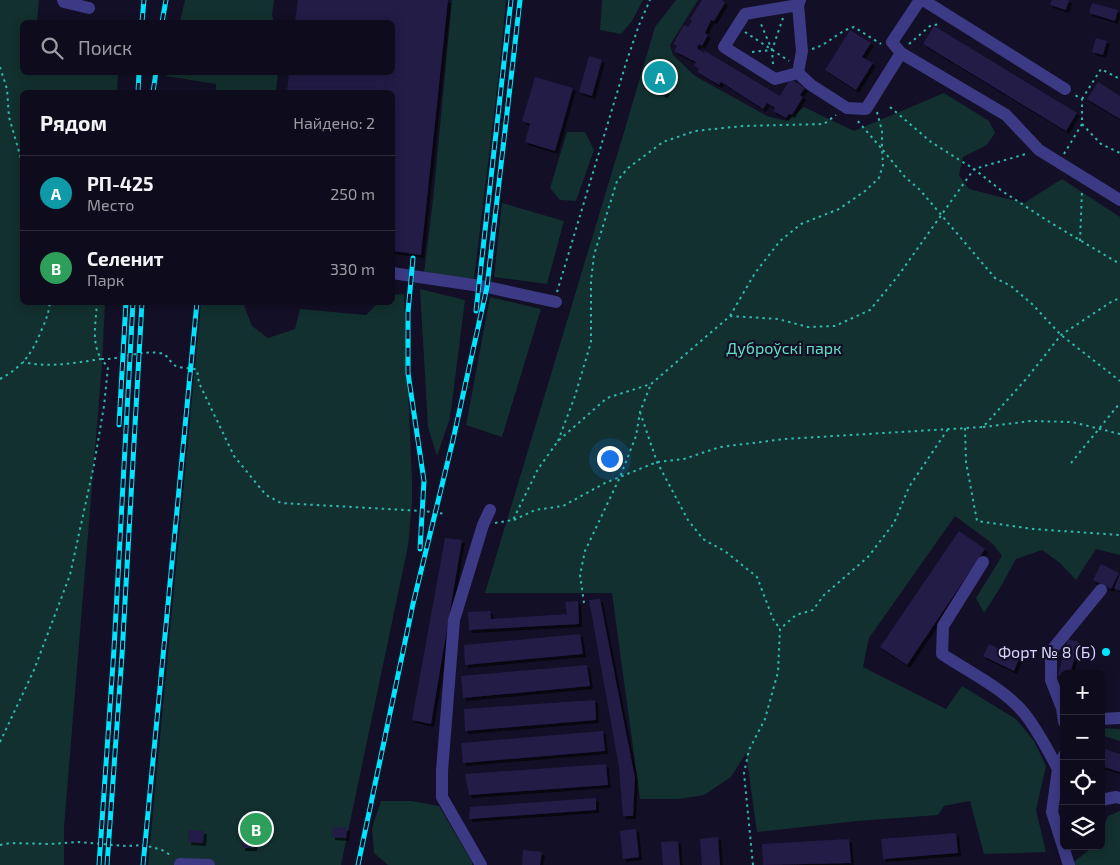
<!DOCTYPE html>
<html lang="ru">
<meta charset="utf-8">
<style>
:root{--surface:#0e0b1c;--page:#171425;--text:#f1f3f6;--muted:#9b9ba3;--line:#2e2b3b;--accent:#0b8043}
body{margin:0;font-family:"Exo 2",sans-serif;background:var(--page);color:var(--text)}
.controls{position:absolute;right:15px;bottom:15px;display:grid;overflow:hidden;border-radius:8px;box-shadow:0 2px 12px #0003}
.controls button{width:45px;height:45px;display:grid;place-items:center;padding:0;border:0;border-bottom:1px solid var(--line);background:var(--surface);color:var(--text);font:25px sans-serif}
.you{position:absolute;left:609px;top:458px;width:18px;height:18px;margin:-12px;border:4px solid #fff;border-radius:50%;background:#1a73e8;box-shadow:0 0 0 8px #1a73e833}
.badge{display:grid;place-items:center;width:32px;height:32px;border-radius:50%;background:var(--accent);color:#fff;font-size:16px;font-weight:700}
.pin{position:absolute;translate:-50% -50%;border:2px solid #fff;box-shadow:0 1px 5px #0006}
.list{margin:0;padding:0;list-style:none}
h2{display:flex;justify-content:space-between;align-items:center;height:65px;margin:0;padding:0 20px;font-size:21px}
h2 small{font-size:16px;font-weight:400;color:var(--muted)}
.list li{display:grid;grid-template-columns:32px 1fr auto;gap:15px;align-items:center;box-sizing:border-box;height:75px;padding:0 20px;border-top:1px solid var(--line)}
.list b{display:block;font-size:19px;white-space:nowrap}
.list p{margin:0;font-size:16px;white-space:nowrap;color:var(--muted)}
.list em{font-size:16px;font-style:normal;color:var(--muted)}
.icon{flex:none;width:28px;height:28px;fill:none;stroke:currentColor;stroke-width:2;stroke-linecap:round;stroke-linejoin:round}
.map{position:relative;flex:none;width:1120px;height:865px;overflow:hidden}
.search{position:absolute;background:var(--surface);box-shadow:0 2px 12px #0003;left:20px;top:20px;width:375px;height:55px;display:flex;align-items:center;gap:12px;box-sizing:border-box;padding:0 18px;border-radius:8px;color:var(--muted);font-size:19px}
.panel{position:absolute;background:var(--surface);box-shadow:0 2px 12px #0003;left:20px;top:90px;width:375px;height:215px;border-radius:8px}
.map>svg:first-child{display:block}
.green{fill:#12302f}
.building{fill:#241b47;filter:url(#shadow)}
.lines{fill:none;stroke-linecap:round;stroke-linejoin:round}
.path{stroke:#2fb8b0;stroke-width:2;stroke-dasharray:2.5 4;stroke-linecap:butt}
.minor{stroke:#3d3a85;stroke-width:12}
.rail-casing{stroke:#00e5ff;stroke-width:5}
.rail{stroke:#130f26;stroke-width:3;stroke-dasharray:9;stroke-linecap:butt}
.poi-dot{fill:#00e5ff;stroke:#130f26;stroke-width:2}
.labels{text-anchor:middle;stroke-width:4.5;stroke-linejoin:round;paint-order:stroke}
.park-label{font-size:16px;fill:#5fe0c0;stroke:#130f26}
.poi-label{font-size:16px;fill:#d9d4ff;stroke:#130f26;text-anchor:end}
</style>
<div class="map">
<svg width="1120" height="865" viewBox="0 0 1120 865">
<defs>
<filter id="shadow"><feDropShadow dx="3" dy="3" stdDeviation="0" flood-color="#0009"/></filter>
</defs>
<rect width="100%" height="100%" fill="#130f26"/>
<path class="green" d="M0,0H39L37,22H22V72L118,73L117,92H22V302L105,303L102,364L64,827V865H0Z
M185,0H274L272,15L274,22H180Z
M452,0H506L499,72L474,279L424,273L433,200Z
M602,0H643L632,21L621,34L600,30Z
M676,0H698L670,45L673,55L695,76L767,116L786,121L804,107L854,131L944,93L989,121L995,133L987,145L963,157L959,175L969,189L1024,203L1062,179L1120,217V555L1096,549L1076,580L1060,563L1042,550L1016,559L1000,588L984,613L976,598L1002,556L993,544L955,516L869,638L863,667L946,709L962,686L1016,719L1034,741L1046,766L1036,810L1046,852L984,854L970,801L944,806L938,815L857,821L757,832L746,753L731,777L704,795L679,799H640L612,593H485L624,132L655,27Z
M167,73V72L278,73L276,92H216V84L166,76Z
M567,132H585L594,150L576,201L560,200L550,188Z
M502,203L564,221L547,284L494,277Z
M420,289L465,300L450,418L437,456L428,427Z
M404,294L412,481V503L408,546L341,865H148L201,303H243L252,326L268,338L295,329L300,309L366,315L378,303L392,302L393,295Z
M490,297L541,309L502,437L466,425Z
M1101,728L1120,729V741L1101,735Z
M381,801H411L439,806L472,862V865H388L374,853L372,828Z
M1120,811V865H1070L1094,846H1101V834L1108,816Z"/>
<path class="building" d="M298,0H448L421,255L392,251V92H287L289,72H392V22H295Z
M702,0H722L725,3L714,21L711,20L705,33L708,35L702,46L699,44L697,48L704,53L705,51L780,96L790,79L805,88L800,95L803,97L792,115L789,114L786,118L773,111L775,108L767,103L763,109L721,82L719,85L697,72L699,69L694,66L696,62L674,51L677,46L673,44L684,25L688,27L692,21L690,19Z
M1052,0H1069L1066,10L1050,5Z
M1092,3L1118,10L1115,21L1089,13Z
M934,26L1077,113L1066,131L923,44Z
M850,30L871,43L862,57L873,63L856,90L825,70Z
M1096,38L1107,41L1103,55L1092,52Z
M589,56L602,60L592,96L579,92Z
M654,64L673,71L665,95L654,91L655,86L647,83Z
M535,77L573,88L555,151L525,142L530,124L522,121Z
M1098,82L1120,96V119L1087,99Z
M959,531L985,549L907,665L880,647Z
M445,538L462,540L431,724L412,720Z
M1101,564L1119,573L1111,589L1093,580Z
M1120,574V591L1114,588Z
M600,599L635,778L633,816H623L619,767L589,600Z
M578,601L579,624L469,630L468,612L490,611L491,619L567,614L565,602Z
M580,634L583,654L465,665L464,645Z
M1068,639L1079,642L1070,674H1064V677L1058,675Z
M989,644L1019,659L1014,671L983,656Z
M587,665L590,686L463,698L461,676Z
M595,700L596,720L465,731L464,709Z
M603,731L605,751L463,763L461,743Z
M1101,748L1120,754V772L1101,766Z
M606,764L608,785L469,795L465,774Z
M596,798V810L469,819L470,807Z
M333,827L347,828L346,838L332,837Z
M636,829L639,857L623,859L620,831Z
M189,830L204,831L203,843L188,842Z
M243,831H255L254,848H242Z
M956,833L958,853L883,859L881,839Z
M718,837L720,865H702L700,839Z
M849,839L851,863L763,865L762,844Z
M678,841L680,865H663L661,842Z
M523,850L542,852L540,865H522Z"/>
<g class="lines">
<path class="path" d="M745,32L789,61
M909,44L930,26L939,24
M812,49C828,45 838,31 854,27L881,44
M752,52L772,50L761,24
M773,64L772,50L783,18
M0,67L7,89L9,117L22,162
M1082,99L1101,69L1120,79
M890,107L931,142L974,169L1002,191L1051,223L1120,264
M877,112L882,131V149L905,177L920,190L995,278L1011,286L1032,304L1061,335L1120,381
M1082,124L1101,144L1120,153
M1064,154L1082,124V99L1075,95
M1080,241L1082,191
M557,292L626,63L639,25L650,0
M97,302C96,323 91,341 101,359C120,360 140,350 159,353C168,354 168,360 174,365C180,369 190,367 197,370L199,383L234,456L266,495L281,503L423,511L446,514
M730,316L755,273L780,241L801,224L839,209L865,191L879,178L883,165L882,149L856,119
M0,379C24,366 32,353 42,329C46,320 49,312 50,302
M640,412L657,462L688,520L703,539L726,552L757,577L773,619L780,629
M983,427L1031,421L1072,422L1120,434
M965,428L966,462L977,521L1033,529L1120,535
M558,441L575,396L591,342V281L594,255L617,181L628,168L663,142L695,131L743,126L824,124L836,115
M1071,463L1120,403
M514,520L535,510L563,506L605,483L657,462L684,459L720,447L785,439L983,427L1027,378L1061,335L1111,302L1120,298
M495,523L513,520L538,469L558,441L607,398L651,384L730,316L778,319L808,327L835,326L870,310L898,276L974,169L1026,154
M584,603L580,575L585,551L620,477L636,436L640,412L651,384
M0,742L34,670L70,575L94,465L104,406L108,367L101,359C74,363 50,368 23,362
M0,845L10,843L50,844L78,842L126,846L144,845L162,850L172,856
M753,865L744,773L749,750L765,719L778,672L780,629L796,615L813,610L824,595L868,557L894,523L909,487L948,429"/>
<path class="minor" d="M63,0L64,2L89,8
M800,0L798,5L802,51L798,73L811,85L847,108L866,109L901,53
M920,0L892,42L901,53L1006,115L1039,150L1120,200
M923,0L1065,89
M798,5L745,14L724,47L775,79L798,73
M392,273L487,287L556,302
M983,562L943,626L942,654C969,672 1003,688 1024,713C1037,729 1048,750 1058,769
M1101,719L1120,718
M1064,722L1062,708L1051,680V651L1101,590
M1064,755L1058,769L1052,812L1069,865
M1101,800L1116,797L1120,798
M180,865V864L209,865
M481,865L442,797V771L454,620L483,525L490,510"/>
<defs>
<path id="rail" d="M142,22L144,0
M162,22L166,0
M138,92L139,72
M153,92L156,72
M413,258L408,312V373L424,481L420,549
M476,311L511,0
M119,425L126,302
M99,865L114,649L133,302
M107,865L122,655L142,302
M143,865L197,302
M358,865L413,604L453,440L487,287L520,0"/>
</defs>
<use href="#rail" class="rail-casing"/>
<use href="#rail" class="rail"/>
</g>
<circle class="poi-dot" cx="1106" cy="652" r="5"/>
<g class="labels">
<g class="park-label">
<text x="784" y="354">Дуброўскі парк</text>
</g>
<g class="poi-label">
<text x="1096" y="658">Форт № 8 (Б)</text>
</g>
</g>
</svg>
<div class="controls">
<button>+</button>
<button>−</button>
<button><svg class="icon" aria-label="locate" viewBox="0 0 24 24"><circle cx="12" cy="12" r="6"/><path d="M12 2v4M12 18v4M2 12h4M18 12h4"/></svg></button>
<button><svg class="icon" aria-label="layers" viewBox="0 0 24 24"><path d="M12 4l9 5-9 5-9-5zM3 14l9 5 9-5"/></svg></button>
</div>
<div class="you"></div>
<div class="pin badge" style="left:660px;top:77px;background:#0f9aa8">A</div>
<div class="pin badge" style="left:256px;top:829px;background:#2e9e5b">B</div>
<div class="search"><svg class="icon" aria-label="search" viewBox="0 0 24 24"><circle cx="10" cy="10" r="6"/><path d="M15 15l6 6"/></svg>Поиск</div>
<section class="panel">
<h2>Рядом<small>Найдено: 2</small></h2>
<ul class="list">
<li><span class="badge" style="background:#0f9aa8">A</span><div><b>РП-425</b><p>Место</p></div><em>250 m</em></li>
<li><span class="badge" style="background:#2e9e5b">B</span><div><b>Селенит</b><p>Парк</p></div><em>330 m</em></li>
</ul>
</section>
</div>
